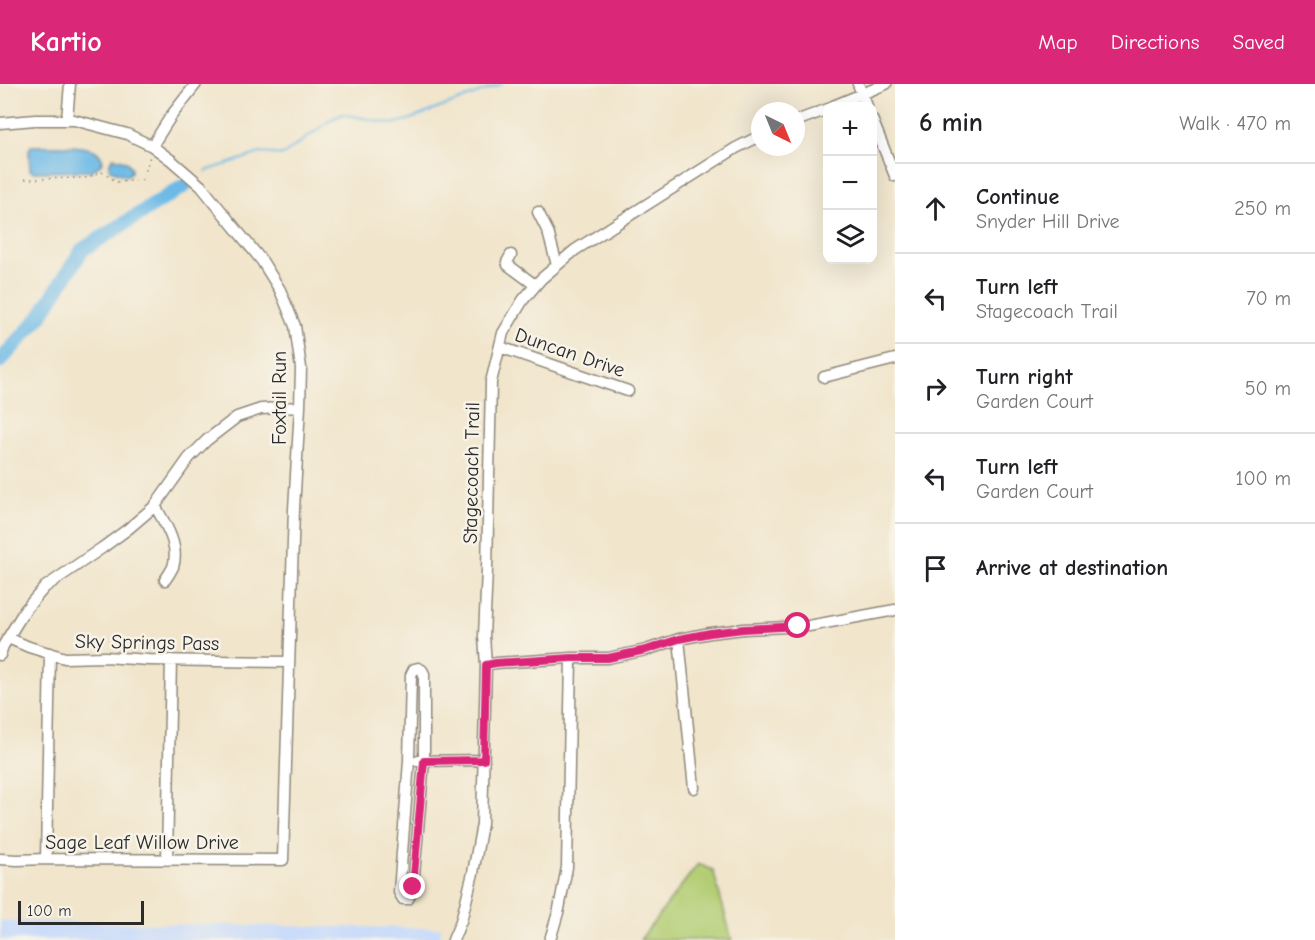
<!DOCTYPE html>
<meta charset="utf-8">
<style>
:root{--surface:#fff;--page:#f6f6f6;--text:#202124;--muted:#757577;--line:#e0e0e0;--accent:#db2777}
body{margin:0;font-family:"Comic Neue",sans-serif;background:var(--page);color:var(--text)}
.controls{position:absolute;right:18px;top:18px;display:grid;overflow:hidden;border-radius:12px;box-shadow:0 6px 24px #0002}
.controls button{width:54px;height:54px;display:grid;place-items:center;padding:0;border:0;border-bottom:2px solid var(--line);background:var(--surface);color:var(--text);font:30px sans-serif}
.compass{position:absolute;left:751px;top:18px;width:54px;height:54px;border-radius:50%;background:var(--surface);box-shadow:0 6px 24px #0002;rotate:137deg}
.scale{position:absolute;left:18px;bottom:15px;width:126px;box-sizing:border-box;padding-left:6px;border:3px solid #2b2b2b;border-top:0;font-size:16px;line-height:21px;white-space:nowrap;color:#2b2b2b;-webkit-text-stroke:4px #f7f3e8;paint-order:stroke}
.stop{position:absolute;width:18px;height:18px;margin:-14px;border:4px solid #db2777;border-radius:50%;background:#fff}
.stop.end{background:#db2777;border-color:#fff;box-shadow:0 2px 6px #0008}
.list{margin:0;padding:0;list-style:none}
h2{display:flex;justify-content:space-between;align-items:center;height:78px;margin:0;padding:0 24px;font-size:26px}
h2 small{font-size:20px;font-weight:400;color:var(--muted)}
.list li{display:grid;grid-template-columns:39px 1fr auto;gap:18px;align-items:center;box-sizing:border-box;height:90px;padding:0 24px;border-top:2px solid var(--line)}
.list b{display:block;font-size:22px;white-space:nowrap}
.list p{margin:0;font-size:20px;white-space:nowrap;color:var(--muted)}
.list em{font-size:20px;font-style:normal;color:var(--muted)}
.icon{flex:none;width:33px;height:33px;fill:none;stroke:currentColor;stroke-width:2;stroke-linecap:round;stroke-linejoin:round}
.map{position:relative;flex:none;width:895px;height:856px;overflow:hidden}
header{display:flex;align-items:center;gap:36px;box-sizing:border-box;height:84px;padding:0 30px;background:var(--accent);color:#fff}
header strong{font-size:28px}
nav{display:flex;gap:33px;margin-inline-start:auto;font-size:21px}
main{display:flex}
aside{flex:1;background:var(--surface)}
.map>svg:first-child{display:block}
.built{fill:#cadcf9}
.green{fill:#b2cd73;stroke:#6e7c4f;stroke-width:1.5}
.water{fill:#6cb9e6;stroke:#4c7288;stroke-width:1.5}
.lines{fill:none;stroke-linecap:round;stroke-linejoin:round}
.stream{stroke:#6cb9e6;stroke-width:2}
.river{stroke:#6cb9e6;stroke-width:15}
.minor-casing{stroke:#8e887b;stroke-width:13}
.path{stroke:#8e887b;stroke-width:1.5;stroke-dasharray:1.5 4.5;stroke-linecap:butt}
.minor{stroke:#fff;stroke-width:10}
.route{stroke:#db2777;stroke-width:8}
.labels{text-anchor:middle;stroke-width:5;stroke-linejoin:round;paint-order:stroke}
.street-label{font-size:20px;fill:#2b2b2b;stroke:#f7f3e8}
</style>
<header>
<strong>Kartio</strong>
<nav><a>Map</a><a>Directions</a><a>Saved</a></nav>
</header>
<main>
<div class="map">
<svg width="895" height="856" viewBox="0 0 895 856">
<rect width="100%" height="100%" fill="#f7f3e8"/>
<filter id="ink" filterUnits="userSpaceOnUse"><feTurbulence type="fractalNoise" baseFrequency=".0167" numOctaves="2"/><feDisplacementMap in="SourceGraphic" scale="12" xChannelSelector="R" yChannelSelector="G"/><feConvolveMatrix kernelMatrix="1 2 1 2 8 2 1 2 1" color-interpolation-filters="sRGB"/></filter>
<filter id="wash" filterUnits="userSpaceOnUse"><feTurbulence type="fractalNoise" baseFrequency=".008" numOctaves="4" result="noise"/><feDisplacementMap in="SourceGraphic" scale="24" xChannelSelector="R" yChannelSelector="G"/><feGaussianBlur stdDeviation="1.35" result="paint"/><feColorMatrix in="noise" values="0 0 0 0 0 0 0 0 0 0 0 0 0 0 0 0 0 1.4 0 .05"/><feComposite in="paint" operator="in"/></filter>
<g filter="url(#wash)">
<rect width="100%" height="100%" fill="#f1e5cb"/>
<path class="built" d="M0,837L349,843L442,844L438,856H0Z"/>
<path class="green" d="M698,780L713,786L732,856H640Z"/>
<path class="water" d="M31,62C46,62 82,60 94,66C99,68 101,72 103,77L98,83L90,87L33,88L30,86L29,66Z
M113,74C123,75 132,78 131,88L127,92L110,86C108,81 110,78 113,74Z"/>
<g class="lines">
<path class="stream" d="M206,87L260,69L283,71L332,35L343,30L392,40L408,36L502,0"/>
<path class="river" d="M0,277L39,234L82,166L184,102"/>
</g>
</g>
<g filter="url(#ink)">
<g class="lines">
<defs>
<path id="minor" d="M858,0L867,22
M833,22L886,0
M872,35L895,92
M67,36L70,0
M796,37L828,25
M0,39L35,36H74L127,50L152,62L171,76L201,102L262,177L280,206L295,242L301,284L300,323L294,425L283,776L46,775L17,776L0,775
M152,62L171,32L196,0
M538,128L548,148L557,181
M511,171L507,178L508,181L535,201
M500,263L628,307
M824,293L895,275
M155,422C165,439 180,462 173,483C171,487 168,492 165,496
M8,554L29,563L65,574L105,573L149,576L289,578
M679,555L694,704
M0,571L3,562L25,526L45,503L102,464L128,445L155,422L189,374L207,356L237,333L261,325L300,323
M486,581L496,579L571,574H608L646,566L679,555L710,549L744,545L809,542L895,526
M418,584L422,586L424,590V677L413,803L408,815H403L399,808L409,677L411,591L414,585Z
M418,677L484,676
M46,775L50,569
M167,776L171,576
M453,856L461,837L473,789L482,740L486,581L484,552L487,486L491,298L503,249L523,216L541,195L575,166L736,64L760,52
M550,856L559,825L567,783L571,574"/>
</defs>
<use href="#minor" class="minor-casing"/>
<path class="path" d="M25,95L85,94L102,88L117,98L143,96L150,72"/>
<use href="#minor" class="minor"/>
</g>
</g>
<g class="lines" filter="url(#ink)">
<path class="route" d="M413,803L424,677L484,676L486,581L496,579L571,574H608L646,566L679,555L710,549L744,545L798,542"/>
</g>
<g class="labels">
<g class="street-label">
<text transform="translate(570 268) rotate(19)" y="7">Duncan Drive</text>
<text transform="translate(279 314) rotate(-90)" y="7">Foxtail Run</text>
<text transform="translate(471 389) rotate(-89)" y="7">Stagecoach Trail</text>
<text transform="translate(147 558) rotate(1)" y="7">Sky Springs Pass</text>
<text x="142" y="765">Sage Leaf Willow Drive</text>
</g>
</g>
</svg>
<div class="controls">
<button>+</button>
<button>−</button>
<button><svg class="icon" aria-label="layers" viewBox="0 0 24 24"><path d="M12 4l9 5-9 5-9-5zM3 14l9 5 9-5"/></svg></button>
</div>
<svg class="compass" viewBox="-18 -18 36 36"><path d="M0-13l5 13h-10z" fill="#e53935"/><path d="M0 13l5-13h-10z" fill="#757577"/></svg>
<div class="scale">100 m</div>
<div class="stop" style="left:798px;top:542px"></div>
<div class="stop end" style="left:413px;top:803px"></div>
</div>
<aside>
<h2>6 min<small>Walk · 470 m</small></h2>
<ul class="list">
<li><svg class="icon" aria-label="ahead" viewBox="0 0 24 24"><path d="M12 20V5M6 11l6-6 6 6"/></svg><div><b>Continue</b><p>Snyder Hill Drive</p></div><em>250 m</em></li>
<li><svg class="icon" aria-label="left" viewBox="0 0 24 24"><path d="M17 20v-9H6M10 6l-5 5 5 5"/></svg><div><b>Turn left</b><p>Stagecoach Trail</p></div><em>70 m</em></li>
<li><svg class="icon" aria-label="right" viewBox="0 0 24 24"><path d="M7 20v-9h11M14 6l5 5-5 5"/></svg><div><b>Turn right</b><p>Garden Court</p></div><em>50 m</em></li>
<li><svg class="icon" aria-label="left" viewBox="0 0 24 24"><path d="M17 20v-9H6M10 6l-5 5 5 5"/></svg><div><b>Turn left</b><p>Garden Court</p></div><em>100 m</em></li>
<li><svg class="icon" aria-label="arrive" viewBox="0 0 24 24"><path d="M6 21V4h12l-3 4 3 4H6"/></svg><div><b>Arrive at destination</b></div></li>
</ul>
</aside>
</main>
